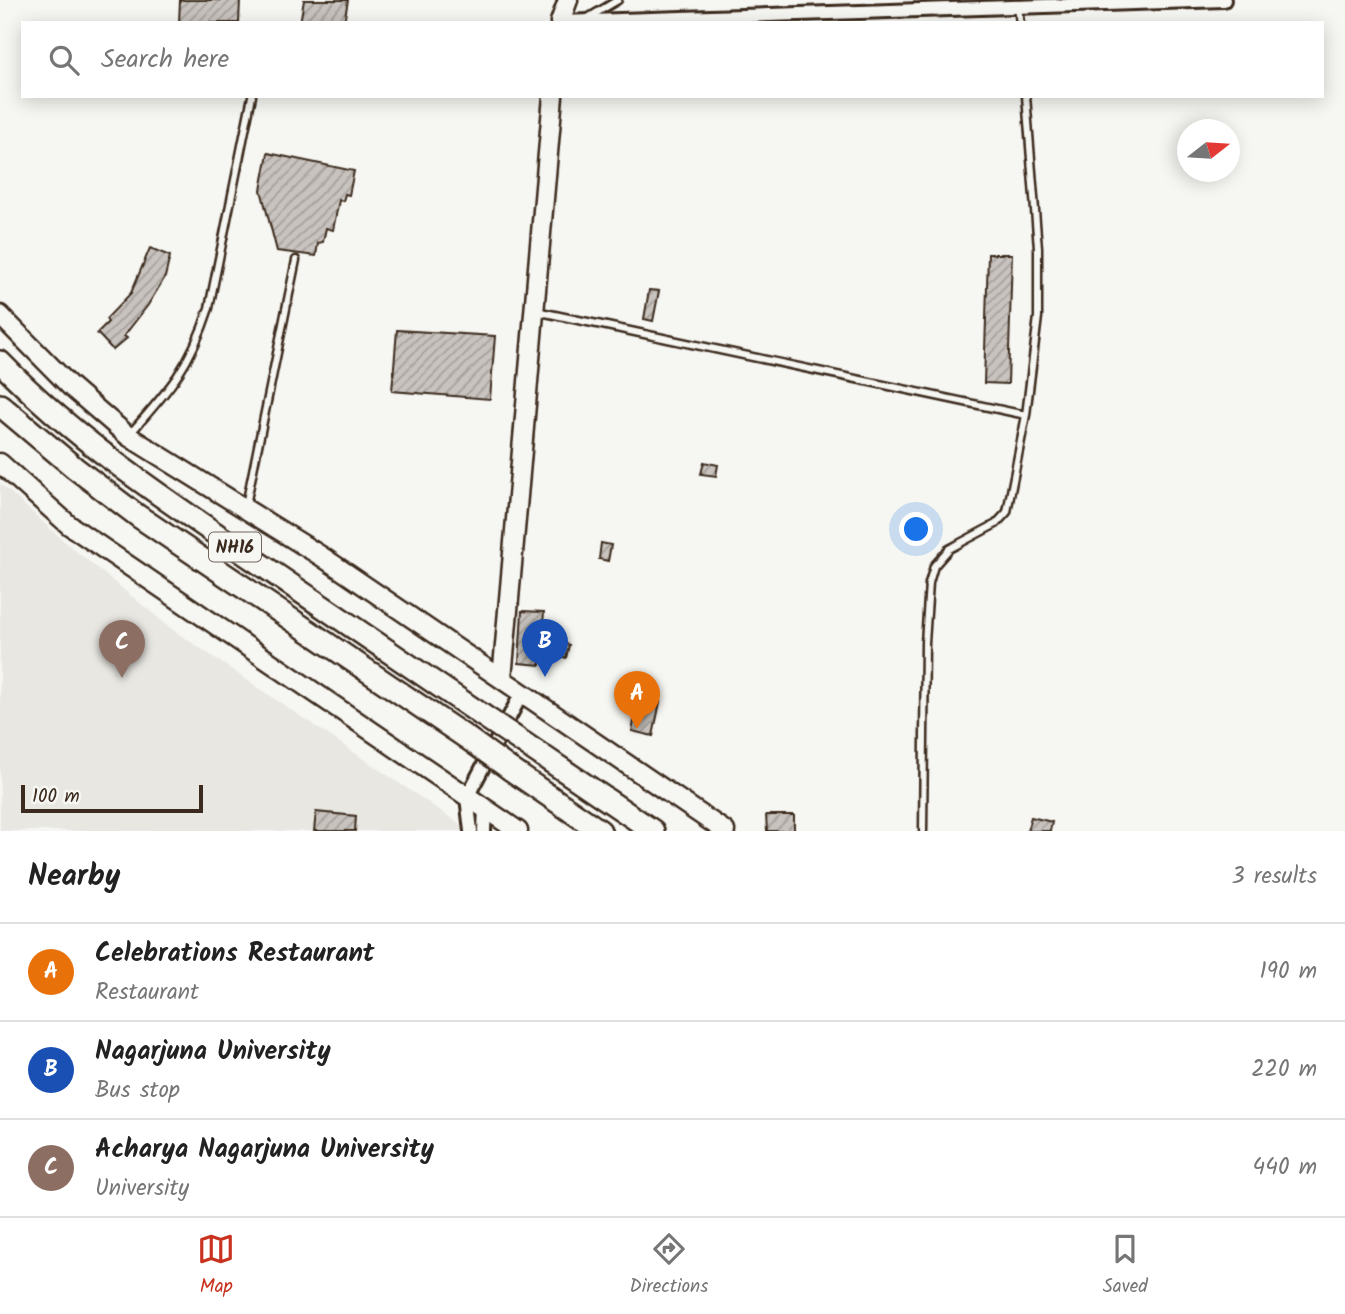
<!DOCTYPE html>
<style>
:root{--surface:#fff;--page:#f6f6f6;--text:#222;--muted:#767676;--line:#e0e0e0;--accent:#c8321e}
body{margin:0;font-family:Kalam,sans-serif;background:var(--page);color:var(--text)}
.compass{position:absolute;left:1177px;top:119px;width:63px;height:63px;border-radius:50%;background:var(--surface);box-shadow:0 4px 18px #0003;rotate:73deg}
.scale{position:absolute;left:21px;bottom:18px;width:182px;box-sizing:border-box;padding-left:7px;border:4px solid #3b2a1e;border-top:0;font-size:19px;line-height:24px;white-space:nowrap;color:#3b2a1e;-webkit-text-stroke:5px #f6f6f2;paint-order:stroke}
.you{position:absolute;left:917px;top:530px;width:24px;height:24px;margin:-18px;border:5px solid #fff;border-radius:50%;background:#1a73e8;box-shadow:0 0 0 10px #1a73e833}
.badge{display:grid;place-items:center;width:46px;height:46px;border-radius:50%;background:var(--accent);color:#fff;font-size:23px;font-weight:700}
.pin{position:absolute;translate:-50% -58px;filter:drop-shadow(0 2px 4px #0008)}
.pin::after{content:'';position:absolute;top:37px;width:24px;height:21px;background:inherit;clip-path:polygon(0 0,100% 0,50% 100%)}
.list{margin:0;padding:0;list-style:none}
h2{display:flex;justify-content:space-between;align-items:center;height:91px;margin:0;padding:0 28px;font-size:30px}
h2 small{font-size:23px;font-weight:400;color:var(--muted)}
.list li{display:grid;grid-template-columns:46px 1fr auto;gap:21px;align-items:center;box-sizing:border-box;height:98px;padding:0 28px;border-top:2px solid var(--line)}
.list b{display:block;font-size:26px;white-space:nowrap}
.list p{margin:0;font-size:23px;white-space:nowrap;color:var(--muted)}
.list em{font-size:23px;font-style:normal;color:var(--muted)}
.icon{flex:none;width:38px;height:38px;fill:none;stroke:currentColor;stroke-width:2;stroke-linecap:round;stroke-linejoin:round}
.map{position:relative;flex:none;width:1345px;height:831px;overflow:hidden}
.search{position:absolute;background:var(--surface);box-shadow:0 4px 18px #0003;left:21px;right:21px;top:21px;height:77px;display:flex;align-items:center;gap:18px;box-sizing:border-box;padding:0 24px;border-radius:0px;color:var(--muted);font-size:26px}
.sheet{height:385px;background:var(--surface)}
nav{display:flex;justify-content:space-around;align-items:center;box-sizing:border-box;height:98px;border-top:2px solid var(--line);background:var(--surface);font-size:19px;color:var(--muted)}
nav a{display:grid;justify-items:center;gap:4px}
nav .on{color:var(--accent)}
.map>svg:first-child{display:block}
.built{fill:#e8e7e2}
.building{fill:url(#building-hatch);stroke:#3b2a1e;stroke-width:2}
.lines{fill:none;stroke-linecap:round;stroke-linejoin:round}
.lane-casing{stroke:#3b2a1e;stroke-width:11}
.street-casing{stroke:#3b2a1e;stroke-width:18}
.secondary-casing{stroke:#3b2a1e;stroke-width:23}
.highway-casing{stroke:#3b2a1e;stroke-width:26}
.lane{stroke:#f6f6f2;stroke-width:6}
.street{stroke:#f6f6f2;stroke-width:12}
.secondary{stroke:#f6f6f2;stroke-width:18}
.highway{stroke:#f6f6f2;stroke-width:21}
.highway-bridge-casing{stroke:#3b2a1e;stroke-width:26;stroke-linecap:butt}
.highway-bridge{stroke:#f6f6f2;stroke-width:21}
.labels{text-anchor:middle;stroke-width:5;stroke-linejoin:round;paint-order:stroke}
.shield{fill:#f6f6f2;stroke:#73675e;stroke-width:2}
.shield-label{font-size:18px;font-weight:bold;fill:#3b2a1e}
</style>
<div class="map">
<svg width="1345" height="831" viewBox="0 0 1345 831">
<defs>
<pattern id="building-hatch" width="6" height="6" patternUnits="userSpaceOnUse" patternTransform="scale(1.75)"><rect width="6" height="6" fill="#c8c3be"/><path d="M-1 1l2-2M0 6l6-6M5 7l2-2" fill="none" stroke="#a49f9a"/></pattern>
</defs>
<rect width="100%" height="100%" fill="#f6f6f2"/>
<filter id="ink" filterUnits="userSpaceOnUse"><feTurbulence type="fractalNoise" baseFrequency=".0143" numOctaves="2"/><feDisplacementMap in="SourceGraphic" scale="14" xChannelSelector="R" yChannelSelector="G"/><feConvolveMatrix kernelMatrix="1 2 1 2 8 2 1 2 1" color-interpolation-filters="sRGB"/></filter>
<g filter="url(#ink)">
<path class="built" d="M0,483L65,542L173,630L470,831H0Z"/>
<path class="building" d="M180,0H240L239,23H179Z
M304,0H348L344,23H300Z
M268,153L354,171L349,195L345,194L343,201L339,200L333,230L326,228L323,242L318,243L316,256L277,251L261,190Z
M150,248L170,256L165,277L148,305L124,336L127,338L113,350L97,333L108,322L106,319L131,293Z
M988,254H1012L1008,384L984,383Z
M649,290L659,291L653,321L644,319Z
M397,330L495,336L490,399L392,391Z
M704,462L718,465L716,476L701,474Z
M601,543L611,545L608,561L599,559Z
M522,611L544,612L542,637L569,645L566,658L541,650L540,665L519,663Z
M639,698L660,702L653,736L632,731Z
M316,812L356,816L355,831H314Z
M766,815H794V831H767Z
M1031,817L1052,822L1050,831H1027Z"/>
<g class="lines">
<defs>
<path id="lane" d="M1018,7L1020,23
M586,19L618,0
M536,311L1026,415
M128,436C169,390 190,367 209,308L252,96
M246,505L296,260
M923,831L925,643L929,583L934,566L949,549L996,524L1007,512L1026,415L1038,317V248L1026,96"/>
<path id="street" d="M560,22L1224,0
M471,831L467,797L522,693
M484,831L485,808"/>
<path id="secondary" d="M560,22L568,0
M0,315L70,386L128,436L321,556L725,831
M0,463L69,525L518,831
M502,679L553,96"/>
<path id="highway" d="M0,362C74,438 154,492 241,551C322,606 402,661 482,715
M0,405L75,468L138,516L467,738
M525,744L653,831
M510,769L600,831"/>
</defs>
<use href="#lane" class="lane-casing"/>
<use href="#street" class="street-casing"/>
<use href="#secondary" class="secondary-casing"/>
<use href="#highway" class="highway-casing"/>
<use href="#lane" class="lane"/>
<use href="#street" class="street"/>
<use href="#secondary" class="secondary"/>
<use href="#highway" class="highway"/>
<defs>
<path id="highway-bridge" d="M482,715L525,744
M467,738L510,769"/>
</defs>
<use href="#highway-bridge" class="highway-bridge-casing"/>
<use href="#highway-bridge" class="highway-bridge"/>
</g>
</g>
<g class="labels">
<rect class="shield" x="209" y="532.5" width="52" height="29" rx="5"/>
<g class="shield-label">
<text x="235" y="553">NH16</text>
</g>
</g>
</svg>
<svg class="compass" viewBox="-18 -18 36 36"><path d="M0-13l5 13h-10z" fill="#e53935"/><path d="M0 13l5-13h-10z" fill="#767676"/></svg>
<div class="scale">100 m</div>
<div class="you"></div>
<div class="pin badge" style="left:637px;top:729px;background:#e8710a">A</div>
<div class="pin badge" style="left:545px;top:677px;background:#1a4fb4">B</div>
<div class="pin badge" style="left:122px;top:678px;background:#8d6e63">C</div>
<div class="search"><svg class="icon" aria-label="search" viewBox="0 0 24 24"><circle cx="10" cy="10" r="6"/><path d="M15 15l6 6"/></svg>Search here</div>
</div>
<section class="sheet">
<h2>Nearby<small>3 results</small></h2>
<ul class="list">
<li><span class="badge" style="background:#e8710a">A</span><div><b>Celebrations Restaurant</b><p>Restaurant</p></div><em>190 m</em></li>
<li><span class="badge" style="background:#1a4fb4">B</span><div><b>Nagarjuna University</b><p>Bus stop</p></div><em>220 m</em></li>
<li><span class="badge" style="background:#8d6e63">C</span><div><b>Acharya Nagarjuna University</b><p>University</p></div><em>440 m</em></li>
</ul>
</section>
<nav>
<a class="on"><svg class="icon" aria-label="map" viewBox="0 0 24 24"><path d="M3 6l6-2 6 2 6-2v14l-6 2-6-2-6 2zM9 4v14M15 6v14"/></svg>Map</a>
<a><svg class="icon" aria-label="directions" viewBox="0 0 24 24"><path d="M12 3l9 9-9 9-9-9zM9 14v-3h6M13 9l2 2-2 2"/></svg>Directions</a>
<a><svg class="icon" aria-label="saved" viewBox="0 0 24 24"><path d="M7 4h10v16l-5-4-5 4z"/></svg>Saved</a>
</nav>
